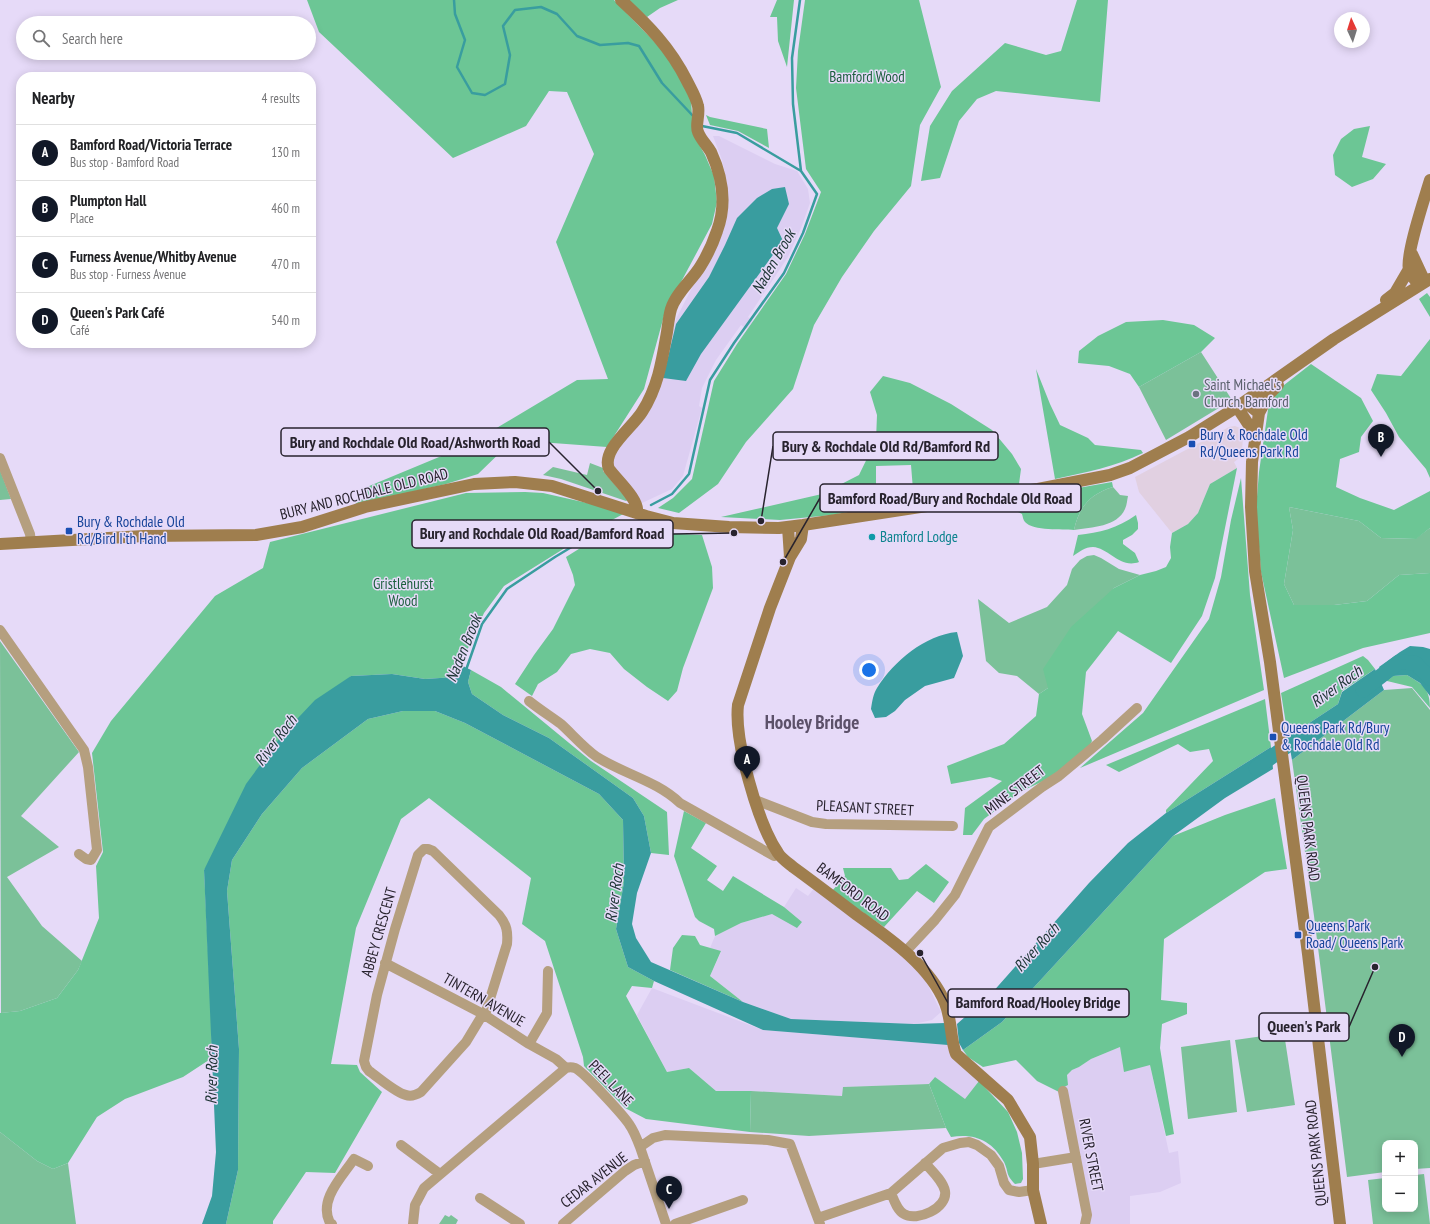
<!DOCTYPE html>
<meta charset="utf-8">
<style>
:root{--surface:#fff;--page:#f2f2f2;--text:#202124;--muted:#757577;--line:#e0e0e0;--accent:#111827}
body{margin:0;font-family:"PT Sans Narrow",sans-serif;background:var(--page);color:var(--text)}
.controls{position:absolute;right:12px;bottom:12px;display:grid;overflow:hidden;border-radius:8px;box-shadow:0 2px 10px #0003}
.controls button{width:36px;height:36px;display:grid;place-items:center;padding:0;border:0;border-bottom:1px solid var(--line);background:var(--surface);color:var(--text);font:20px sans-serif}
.compass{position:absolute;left:1334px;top:12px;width:36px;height:36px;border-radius:50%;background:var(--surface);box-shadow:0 2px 10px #0003;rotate:356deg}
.you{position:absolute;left:869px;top:670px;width:14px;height:14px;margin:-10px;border:3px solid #fff;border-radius:50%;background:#1a73e8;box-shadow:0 0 0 6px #1a73e833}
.badge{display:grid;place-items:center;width:26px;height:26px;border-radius:50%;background:var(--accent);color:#fff;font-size:13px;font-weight:700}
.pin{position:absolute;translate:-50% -33px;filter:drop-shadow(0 1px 2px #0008)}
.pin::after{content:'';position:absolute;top:21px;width:14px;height:12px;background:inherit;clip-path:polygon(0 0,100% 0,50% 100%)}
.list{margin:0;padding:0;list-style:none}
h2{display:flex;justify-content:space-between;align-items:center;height:52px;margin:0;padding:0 16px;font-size:17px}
h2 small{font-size:13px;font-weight:400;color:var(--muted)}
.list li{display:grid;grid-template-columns:26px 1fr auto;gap:12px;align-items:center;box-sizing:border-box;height:56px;padding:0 16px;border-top:1px solid var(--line)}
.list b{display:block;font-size:15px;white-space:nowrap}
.list p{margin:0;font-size:13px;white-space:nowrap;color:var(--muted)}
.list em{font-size:13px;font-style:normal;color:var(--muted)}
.icon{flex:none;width:22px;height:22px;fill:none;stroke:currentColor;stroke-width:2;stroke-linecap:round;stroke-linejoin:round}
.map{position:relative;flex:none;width:1430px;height:1224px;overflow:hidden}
.search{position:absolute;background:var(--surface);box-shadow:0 2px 10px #0003;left:16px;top:16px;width:300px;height:44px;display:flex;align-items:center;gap:10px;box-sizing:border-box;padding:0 14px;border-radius:22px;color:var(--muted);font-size:15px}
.panel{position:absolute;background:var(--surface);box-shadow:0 2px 10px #0003;left:16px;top:72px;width:300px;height:276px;border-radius:16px}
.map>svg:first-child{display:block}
.built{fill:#dccef2}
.education{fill:#e1d0e1}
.green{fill:#7bc199}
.forest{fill:#6cc695}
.water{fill:#399d9f}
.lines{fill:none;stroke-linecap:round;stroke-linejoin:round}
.stream{stroke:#399d9f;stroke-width:2.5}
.river{stroke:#399d9f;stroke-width:15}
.street{stroke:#b59f7f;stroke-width:10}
.secondary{stroke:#9f7e4e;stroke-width:12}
.worship-dot{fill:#6b7280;stroke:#e6daf8;stroke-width:1.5}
.transit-dot{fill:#1a4fb4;stroke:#e6daf8;stroke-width:1.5}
.culture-dot{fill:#0f9aa8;stroke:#e6daf8;stroke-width:1.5}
.labels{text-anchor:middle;stroke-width:3;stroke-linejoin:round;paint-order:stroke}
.park-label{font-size:15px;fill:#1c5f3e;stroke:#e6daf8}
.worship-label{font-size:15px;fill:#5b616d;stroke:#e6daf8;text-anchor:start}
.transit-label{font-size:15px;fill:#164399;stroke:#e6daf8;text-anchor:start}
.street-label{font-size:15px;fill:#28232e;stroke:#e6daf8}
.culture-label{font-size:15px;fill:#0d838f;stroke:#e6daf8;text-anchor:start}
.water-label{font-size:16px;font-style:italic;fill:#1d3434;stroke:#e6daf8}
.district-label{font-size:19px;font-weight:bold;fill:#5c516a;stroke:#e6daf8}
.leader{fill:none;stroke:#28232e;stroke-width:1.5}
.callout-dot{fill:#28232e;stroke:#e6daf8;stroke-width:1.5}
.callout{fill:#e6daf8;stroke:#28232e;stroke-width:1.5}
.callout-label{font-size:16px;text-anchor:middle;font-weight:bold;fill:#28232e}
</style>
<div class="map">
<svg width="1430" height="1224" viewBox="0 0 1430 1224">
<rect width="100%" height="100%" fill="#e6daf8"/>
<path class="built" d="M713,136H719L775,164L797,171L808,189L810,203L801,228L788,257L748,317L753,321L747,329L741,325L716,360L702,388L699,406L702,408L683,476L672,489L642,503L614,469L613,459L657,390L676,319L720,233L727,183L722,160Z
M815,887L919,967L941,1012L932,1020L914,1024L791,1019L743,1002L710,976L721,952L710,948L715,936L741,923L772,914L802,922L784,907L796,888L808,896Z
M652,988L763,1030L948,1045L979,1081L965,1100L935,1077L929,1084L843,1087L842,1096L751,1091H716L689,1068L667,1072L637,1015Z
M1120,1047L1150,1065L1169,1153L1178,1151L1181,1183L1160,1192L1130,1196V1224H1090L1062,1088L1067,1075L1072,1070L1079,1067L1091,1059Z"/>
<path class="education" d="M1235,426L1240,428L1243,437L1242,451L1238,459L1234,462L1237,468L1210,484L1198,513L1188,524L1172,533L1139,492L1135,477L1229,427Z"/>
<path class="green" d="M1201,352L1232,400L1166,440L1139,387Z
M590,463L603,468V471L628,500L626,501L561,479L543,475L553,467L587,475Z
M0,470L11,499L0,500Z
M1113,487L1120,495L1128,496C1127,500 1127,505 1125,509C1117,527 1092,527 1074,530C1079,507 1090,494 1113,487Z
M1289,507L1359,521L1381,538L1415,539L1430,528V573L1399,575L1367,601L1334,605H1294L1284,584L1293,530Z
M1094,555L1101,558L1119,569L1140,575L1114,588L1048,688L1039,694L1017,676L999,673L986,661L978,599L1009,623L1047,607L1067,585L1072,569L1080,560L1087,556Z
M0,641L79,752L21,816L59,847L7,877L42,926L82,961L78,970L57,998L20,1011L1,1013Z
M1412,688L1430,710V1168L1415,1169V1143H1385V1172L1347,1177L1314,916L1292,760L1384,690Z
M1284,1033L1295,1105L1247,1112L1235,1040Z
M1230,1040L1237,1112L1188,1119L1181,1047Z
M929,1084L946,1128L809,1136L750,1132L751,1091L842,1096L843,1087Z
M0,1132L37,1161L53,1169L68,1163L76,1224H0Z
M1424,1174L1430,1224H1373L1368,1180L1385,1178V1209H1415V1175Z
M445,1215L449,1217L451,1215L458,1220L456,1224H439Z"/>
<path class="forest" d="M307,0H614L671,59L691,98L693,134L705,155L714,176L717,202L712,224L665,312L644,389L607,447L539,442L510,443L478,474L446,484L354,505L362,499V489L468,445L577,380L608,379L556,242L594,154L567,92L549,91L526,126L453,158L319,32Z
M627,0H678L660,8L647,17Z
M777,0H794L787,67L778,41L777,17H770Z
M805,0H919L941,87L920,125L911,186L874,231L842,277L814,325L793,389L746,442L718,484L679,513L658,508L673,498L692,479L714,381L737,344L786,274L805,234L821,192L806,169L796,88L798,51Z
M1077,0H1108L1100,102L996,91L977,99L959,121L940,178L921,181L930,126L952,91L1005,43L1046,55L1061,51Z
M706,115L710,117L767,129L769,148L738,131L710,125Z
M1370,126L1362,157L1386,164L1373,179L1352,187L1335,175L1333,155L1341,139L1354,129Z
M1427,293L1430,297V317L1419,299Z
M1163,320L1194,325L1215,338L1201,352L1139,387L1130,374L1109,366L1078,363L1079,351L1098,336L1126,322Z
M1430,339V478L1426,469L1399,437L1386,413L1371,390L1377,374L1401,376Z
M1311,364L1361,398L1373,421L1361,437L1359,452L1340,459L1336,487L1360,498L1394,510L1430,491V528L1416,539L1381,538L1359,521L1289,507L1293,530L1284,584L1294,605H1334L1367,601L1399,575L1430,573V633L1363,648L1284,678L1261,572L1256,509L1259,472L1270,396Z
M1036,369L1050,404L1060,425L1088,438L1095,445L1141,450L1143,453C1115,467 1086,472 1055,479Z
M883,376L910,383L951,404L992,430L1012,454L1021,469L1019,484L914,502L911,465L876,466V507L832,515L780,520L721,517L822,494L859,475L876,440L877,415L870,392Z
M1237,468L1215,578L1202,616L1171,663L1118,631L1086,672L1082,714L1092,741L1088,748L1054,776L1020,792L984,819L972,835H963L965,808L1002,781L990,777L951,784L947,766L1004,744L1036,716L1039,694L1048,688L1043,669L1071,627L1114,588L1140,575L1156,571L1166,567L1171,558L1170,547L1172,533L1188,524L1198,513L1210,484Z
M1241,478L1250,595L1264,690L1080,768L1143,713L1209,619L1221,577L1231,520Z
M1112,482L1113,487C1090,494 1079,507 1074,530C1063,529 1033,531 1025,522C1023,520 1023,517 1022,514L1012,509L1011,500Z
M525,492L543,493L627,512L597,528L504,586L484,613L455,677L425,679L392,674L351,676L204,870L211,1012L212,1058L183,1077L125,1099L97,1117L68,1163L53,1169L37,1161L0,1132V1013L20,1011L57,998L78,970L99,918L96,866L103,852L92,753L111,721L215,596L263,568L270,542L466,493Z
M1136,515L1138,523V529L1132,535L1123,540V544L1135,553L1139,562C1120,569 1109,548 1093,547C1085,547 1079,552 1073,556L1078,535C1099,533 1118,528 1136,515Z
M625,520L634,521L657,533L702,535L712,567L713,588L683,668L677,691L668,701L647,687L624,669L610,653L590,649L571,654L557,672L538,684L532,696L515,684L534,655L553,629L575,585L573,575L566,557Z
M1363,656L1368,660L1375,669L1342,691L1338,704L1288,737L1281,693Z
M471,670L501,687L591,761L667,812L669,855L651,853L644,816L633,798L549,738L503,715L472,694L468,682Z
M1407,675C1422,684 1430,688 1430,708L1412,687L1387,681L1393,676Z
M1265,699L1271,747L1166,813V810L1213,761L1209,749L1190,752L1178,744L1119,772L1106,765Z
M403,711H435L465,723L599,794L623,820L624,882L616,929L628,967L654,981L652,988L632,986L626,996L667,1072L689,1068L716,1091H751L750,1132L646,1119L625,1108L584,1066L583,1057L545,941L522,924L531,878L429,798L401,819L356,928L331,1064L357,1065L360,1072L382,1092L335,1173L306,1172L273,1221V1224H226L238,1170L239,1049L227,891L232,860L262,814L302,768L368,719Z
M1275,798L1287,869L1265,872L1164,939L1161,1000L1187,1003V1014L1162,1024L1160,1048L1174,1134L1166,1136L1150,1065L1124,1072L1120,1047L1091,1059L1079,1067L1072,1070L1067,1075L1068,1085L1062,1088L1059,1092L1037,1081L1016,1060L983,1067L968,1057L963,1050L1002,1022L1173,836L1225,815Z
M684,811L706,823L691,848L717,866L707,880L723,891L733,876L784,907L802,922L797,928L772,914L741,923L715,936L714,929L699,921L695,917L674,856Z
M926,864L949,882L934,903L917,891L884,927L832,891L845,876L843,868H891L899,880L908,879Z
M682,935L695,936L700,945L721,951L710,976L743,1002L670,970L673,948Z
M935,1077L965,1099L979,1081L1008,1112L1017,1132L1022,1153L1023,1179L1021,1183L1015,1184C1005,1174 1009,1172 1004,1162C992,1140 974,1133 951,1137L946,1128L929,1084Z"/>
<path class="water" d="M785,187L789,204L777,228L783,241L701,354L686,381L663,378L676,324L709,277L725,245L737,218L757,198L772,189Z
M957,632L963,656L954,678L925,686L905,700L895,711L886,717L875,718L871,709C872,703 873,694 877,688C894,661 925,635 957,632Z
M1410,646L1423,647L1430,649V696L1420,683L1407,675L1393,676L1387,681L1379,667L1400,652Z
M461,665L471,670L468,682L472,694L503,715L549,738L633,798L644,816L651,853L637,893L632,924L636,938L651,962L743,1002L791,1019L914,1024L945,1023L948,1045L763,1030L654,981L628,967L616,929L624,882L623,820L599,794L465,723L435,711H403L368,719L302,768L262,814L232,860L227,891L239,1049L238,1170L226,1224H202L212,1196L216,1152L204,870L246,784L282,735L315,700L351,676L392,674L425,679L455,677Z
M1375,669L1384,690L1292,760L1288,737L1338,704L1342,692Z
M1271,747L1273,769L1225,798L1173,836L1002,1022L963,1050L959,1043L957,1024L991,994L1089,883L1128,843L1166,813Z"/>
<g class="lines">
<path class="stream" d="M454,0L455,14L465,40L457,67L472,93L485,95L505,84L510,55L503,26L515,10L541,7L557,14L577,36L600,45L628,43L639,46L662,83L694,117
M702,126L737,133L801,171
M651,505L672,494L689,474L710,380L734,343L784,273L803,233L817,194L801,171L793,104L792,58L800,0
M466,670L482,624L507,589L555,557L613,522"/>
<path class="river" d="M1363,690L1399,662L1415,663L1430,678
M1256,768L1305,733"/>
<path class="street" d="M0,458L30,534L31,542
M0,630L84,750L88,767L97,850L91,860L86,859L79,854
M529,701C539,709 550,716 561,724C573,735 584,748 597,757C624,774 657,781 680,803L774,856L778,854
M755,800L812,822L826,824L953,826
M905,952L935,920L955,895L989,827L1042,787L1059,776L1102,740L1137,708
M385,963L483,1014L529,1044L556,1059L566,1068
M483,1014L466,1042L421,1092C416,1095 411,1097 406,1095C396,1093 378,1077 369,1071L366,1067L364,1061L377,995L395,929L418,855L424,849H428L433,851L499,915C507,925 508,932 507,944L485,1015
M529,1044L547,1013L548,971
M1063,1091L1087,1215L1085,1224
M401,1145L440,1174
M640,1147L666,1224
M1033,1164L1076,1157
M891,1193C894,1200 897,1210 904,1214C917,1222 948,1208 945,1191C943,1181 932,1171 925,1163
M480,1198L520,1224
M818,1218L891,1193L943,1148L960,1143L969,1142L977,1145L991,1155L999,1166L1004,1183L1009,1190L1019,1192L1033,1190
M332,1224L330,1223C318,1200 342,1177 354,1159L368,1166
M413,1224L415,1205L424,1188L566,1068C569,1067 572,1067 575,1068C583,1071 623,1115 629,1124C634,1131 637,1139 640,1147L653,1138L665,1135L768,1140L790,1144L820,1224
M563,1224L625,1171L634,1165L645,1161
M675,1224L743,1200"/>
<path class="secondary" d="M621,0C648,25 670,47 687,81C691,89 696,97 698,106C700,114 695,126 698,132C701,140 707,145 711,152C723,178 727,204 717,231C713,243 707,256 700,267C692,280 676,293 671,309C669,316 668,325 667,332C662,361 658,387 642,412C632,428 601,450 609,469C617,480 640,500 637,513
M1412,254L1425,282
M1420,285C1416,281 1411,277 1409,270C1405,256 1425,197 1430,180
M1386,300L1395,293L1409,269
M1245,402L1259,413L1252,462L1251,507L1255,571L1270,662L1308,954L1340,1224
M1237,407L1256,436
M1259,413L1269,394L1278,385
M803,525L801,539L790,557L770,608L738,705C734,740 758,824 778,853C781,858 788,863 793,867C815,883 836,899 857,915C889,938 930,966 945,1003C952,1020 950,1038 956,1054L1008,1100L1030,1137L1033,1164V1190L1041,1224
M788,527L790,557
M0,544L144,536L256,535L302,527L365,507L474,484L515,482L552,486L646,516L673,523L729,527L779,528L803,525L1038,489L1110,475L1130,468L1189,437L1237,407L1334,339L1430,279"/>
</g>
<circle class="worship-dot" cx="1196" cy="394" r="4"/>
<g class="transit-dot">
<rect x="1188" y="440" width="8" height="8" rx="2"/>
<rect x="65" y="527" width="8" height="8" rx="2"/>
<rect x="1269" y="733" width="8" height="8" rx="2"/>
<rect x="1294" y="931" width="8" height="8" rx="2"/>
</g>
<circle class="culture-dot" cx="872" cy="537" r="4"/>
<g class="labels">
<g class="park-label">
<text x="867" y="82">Bamford Wood</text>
<text x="403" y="589">Gristlehurst<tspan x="403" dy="17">Wood</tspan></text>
</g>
<g class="worship-label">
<text x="1204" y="390">Saint Michael's<tspan x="1204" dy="17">Church, Bamford</tspan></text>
</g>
<g class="transit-label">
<text x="1200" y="440">Bury &amp; Rochdale Old<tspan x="1200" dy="17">Rd/Queens Park Rd</tspan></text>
<text x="77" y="527">Bury &amp; Rochdale Old<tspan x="77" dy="17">Rd/Bird I'th Hand</tspan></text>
<text x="1281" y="733">Queens Park Rd/Bury<tspan x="1281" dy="17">&amp; Rochdale Old Rd</tspan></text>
<text x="1306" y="931">Queens Park<tspan x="1306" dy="17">Road/ Queens Park</tspan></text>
</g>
<g class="street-label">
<text transform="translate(364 494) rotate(-14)" y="5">BURY AND ROCHDALE OLD ROAD</text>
<text transform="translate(1015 790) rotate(-37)" y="5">MINE STREET</text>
<text transform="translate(865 808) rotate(3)" y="5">PLEASANT STREET</text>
<text transform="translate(1308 828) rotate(83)" y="5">QUEENS PARK ROAD</text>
<text transform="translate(853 892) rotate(37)" y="5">BAMFORD ROAD</text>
<text transform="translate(379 932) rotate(-74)" y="5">ABBEY CRESCENT</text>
<text transform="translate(484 1000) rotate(30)" y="5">TINTERN AVENUE</text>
<text transform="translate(611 1083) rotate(46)" y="5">PEEL LANE</text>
<text transform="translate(1316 1153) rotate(-96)" y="5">QUEENS PARK ROAD</text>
<text transform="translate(1091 1155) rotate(79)" y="5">RIVER STREET</text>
<text transform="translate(594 1180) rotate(-38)" y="5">CEDAR AVENUE</text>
</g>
<g class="culture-label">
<text x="880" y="542">Bamford Lodge</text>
</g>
<g class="water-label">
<text transform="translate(773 261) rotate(-60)" y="6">Naden Brook</text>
<text transform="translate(463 648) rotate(-68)" y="6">Naden Brook</text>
<text transform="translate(1336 686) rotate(-36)" y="6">River Roch</text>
<text transform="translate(275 740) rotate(-53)" y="6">River Roch</text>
<text transform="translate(614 893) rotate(-82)" y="6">River Roch</text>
<text transform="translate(1036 947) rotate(-48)" y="6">River Roch</text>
<text transform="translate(211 1075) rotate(-89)" y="6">River Roch</text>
</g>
<g class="district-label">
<text x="812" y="729">Hooley Bridge</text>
</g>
</g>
<path class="leader" d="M598 491L549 442M761 521L773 446M783 562L820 498M734 533L673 534M920 953L948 1003M1375 967L1349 1027"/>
<g class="callout-dot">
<circle cx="598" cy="491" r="4"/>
<circle cx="761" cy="521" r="4"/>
<circle cx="783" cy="562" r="4"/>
<circle cx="734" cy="533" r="4"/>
<circle cx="920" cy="953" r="4"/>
<circle cx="1375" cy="967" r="4"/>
</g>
<g class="callout">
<rect x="281" y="428" width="268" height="28" rx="4"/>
<rect x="773" y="432" width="225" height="28" rx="4"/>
<rect x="820" y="484" width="261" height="28" rx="4"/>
<rect x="412" y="520" width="261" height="28" rx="4"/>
<rect x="948" y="989" width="181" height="28" rx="4"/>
<rect x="1259" y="1013" width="90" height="28" rx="4"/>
</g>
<g class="callout-label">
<text x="415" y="448">Bury and Rochdale Old Road/Ashworth Road</text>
<text x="886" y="452">Bury &amp; Rochdale Old Rd/Bamford Rd</text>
<text x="950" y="504">Bamford Road/Bury and Rochdale Old Road</text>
<text x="542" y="539">Bury and Rochdale Old Road/Bamford Road</text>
<text x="1038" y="1008">Bamford Road/Hooley Bridge</text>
<text x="1304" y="1032">Queen's Park</text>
</g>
</svg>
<div class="controls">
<button>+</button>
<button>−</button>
</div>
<svg class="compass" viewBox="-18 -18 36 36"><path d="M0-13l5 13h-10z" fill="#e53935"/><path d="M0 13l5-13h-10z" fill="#757577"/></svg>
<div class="you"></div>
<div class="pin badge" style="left:747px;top:779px">A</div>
<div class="pin badge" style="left:1381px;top:457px">B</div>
<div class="pin badge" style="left:669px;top:1209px">C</div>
<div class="pin badge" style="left:1402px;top:1057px">D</div>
<div class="search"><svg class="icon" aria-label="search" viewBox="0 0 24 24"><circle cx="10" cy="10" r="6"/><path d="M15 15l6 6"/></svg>Search here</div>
<section class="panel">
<h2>Nearby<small>4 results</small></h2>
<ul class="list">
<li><span class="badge">A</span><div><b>Bamford Road/Victoria Terrace</b><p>Bus stop · Bamford Road</p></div><em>130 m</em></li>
<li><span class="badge">B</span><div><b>Plumpton Hall</b><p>Place</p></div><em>460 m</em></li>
<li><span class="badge">C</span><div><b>Furness Avenue/Whitby Avenue</b><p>Bus stop · Furness Avenue</p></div><em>470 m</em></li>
<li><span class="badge">D</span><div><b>Queen's Park Café</b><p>Café</p></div><em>540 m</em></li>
</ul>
</section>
</div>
